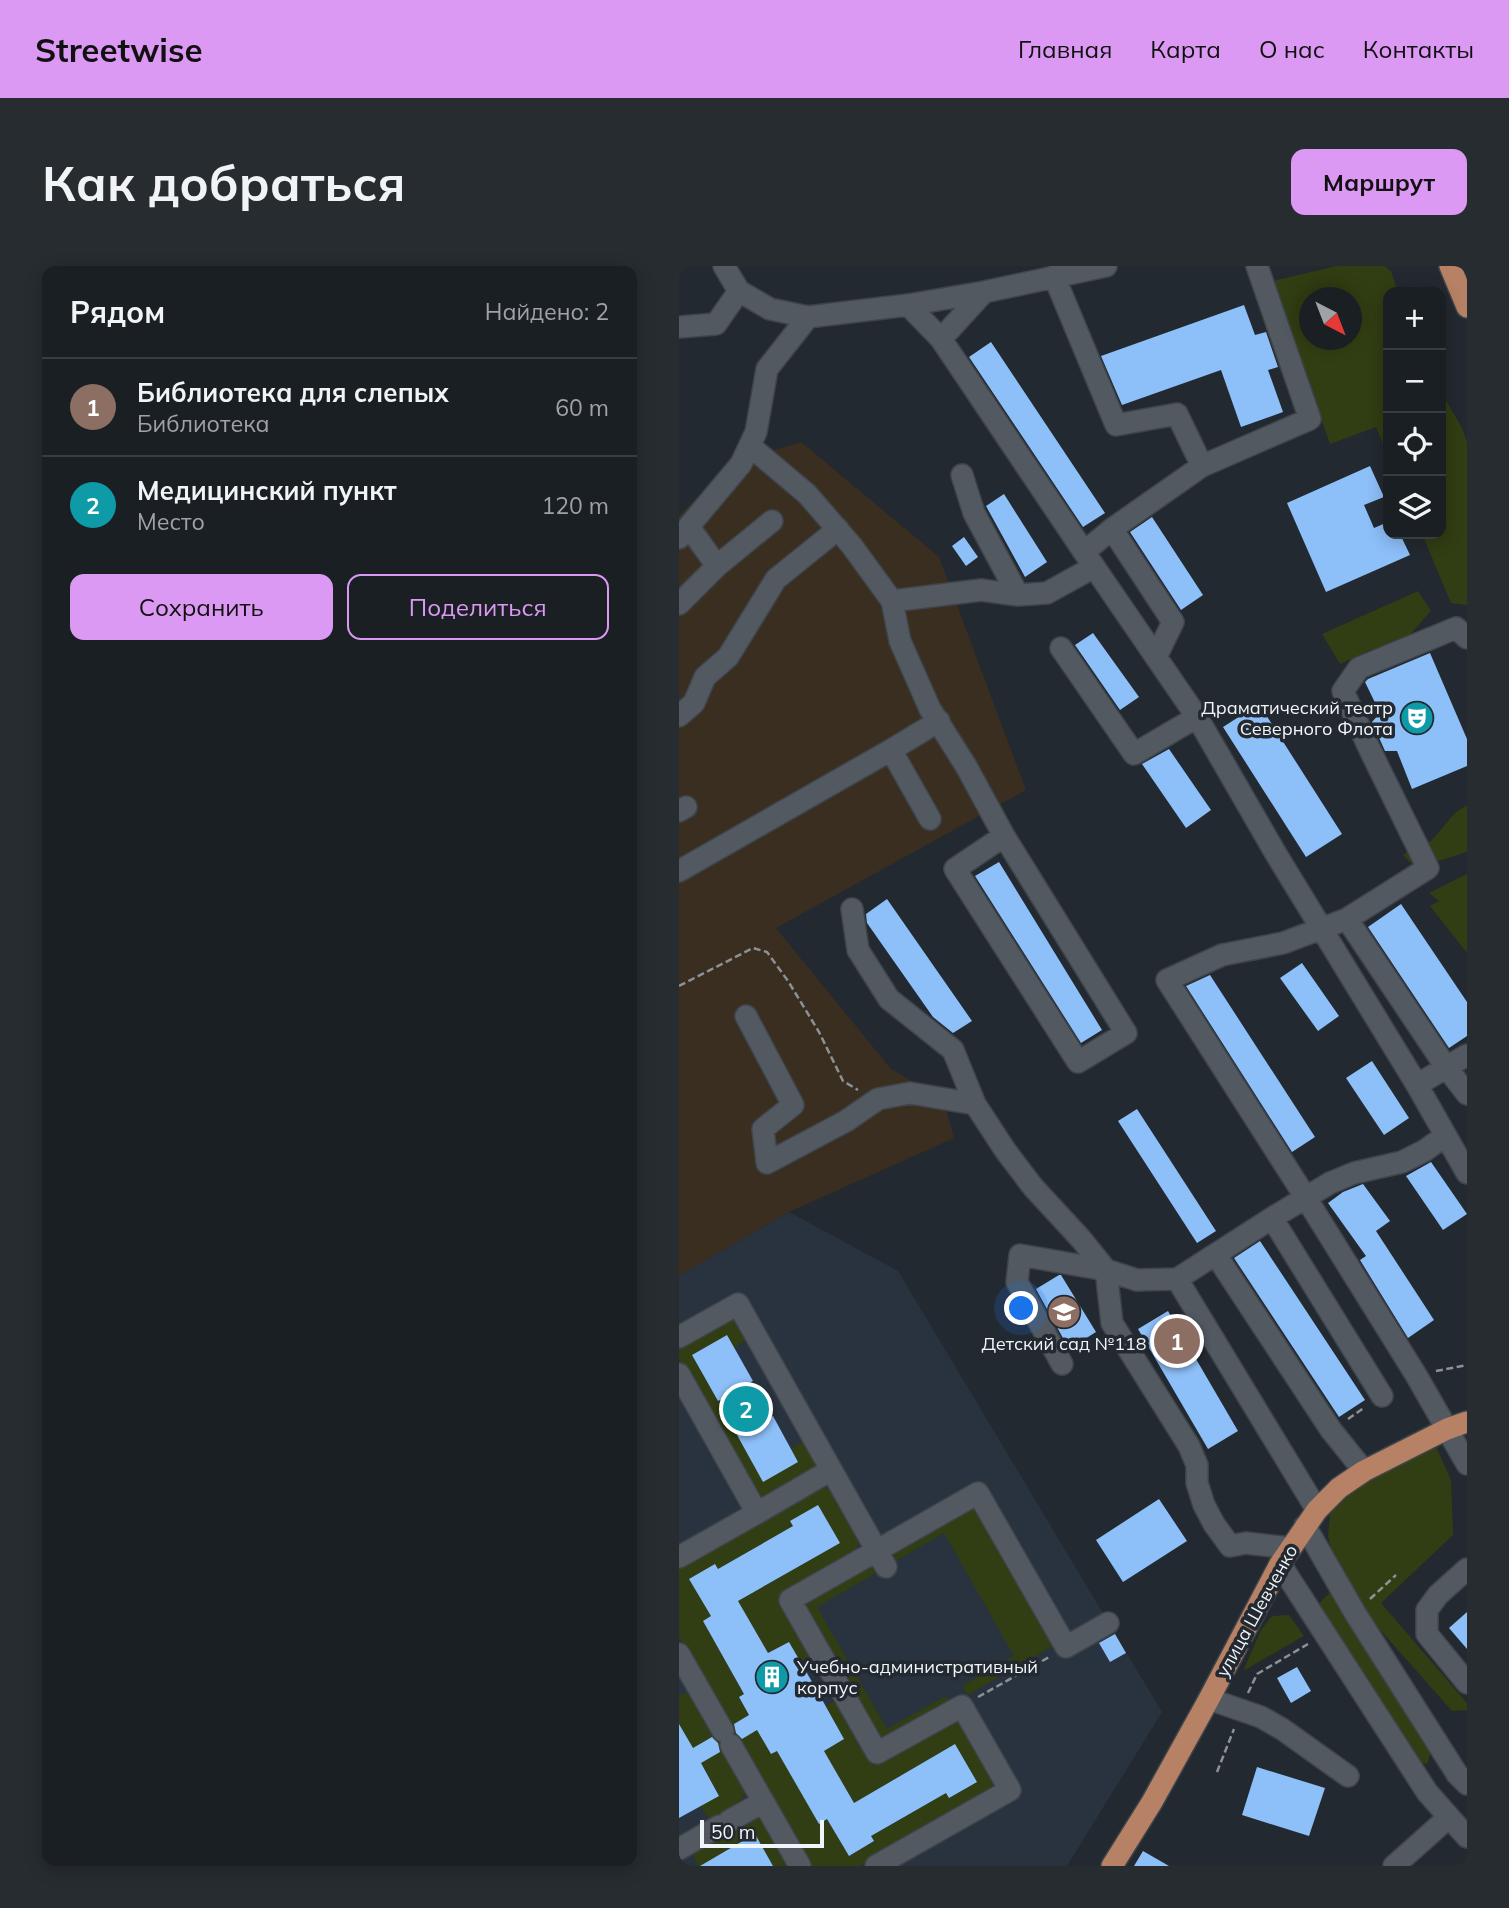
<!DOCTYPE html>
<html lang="ru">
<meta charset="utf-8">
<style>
:root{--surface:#1a1f24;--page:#272c31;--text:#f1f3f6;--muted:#9fa2a6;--line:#383d41;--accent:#dc99f4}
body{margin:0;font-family:Mulish,sans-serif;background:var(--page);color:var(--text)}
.controls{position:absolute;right:21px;top:21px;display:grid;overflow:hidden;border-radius:14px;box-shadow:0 4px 18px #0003}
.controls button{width:63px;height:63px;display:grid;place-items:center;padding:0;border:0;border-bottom:2px solid var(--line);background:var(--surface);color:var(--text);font:35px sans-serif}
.compass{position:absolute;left:620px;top:21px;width:63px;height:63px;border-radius:50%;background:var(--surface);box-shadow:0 4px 18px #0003;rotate:138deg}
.scale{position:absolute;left:21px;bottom:18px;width:124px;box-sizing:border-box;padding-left:7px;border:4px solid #f0f5f9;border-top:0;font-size:19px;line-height:24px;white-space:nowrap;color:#f0f5f9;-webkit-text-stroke:5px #232930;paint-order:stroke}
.you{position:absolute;left:343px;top:1043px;width:24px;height:24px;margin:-18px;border:5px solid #fff;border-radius:50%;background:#1a73e8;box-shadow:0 0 0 10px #1a73e833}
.badge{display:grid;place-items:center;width:46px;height:46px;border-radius:50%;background:var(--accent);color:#fff;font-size:23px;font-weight:700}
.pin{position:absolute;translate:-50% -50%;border:4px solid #fff;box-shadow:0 2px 7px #0006}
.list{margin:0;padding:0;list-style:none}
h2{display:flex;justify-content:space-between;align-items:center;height:91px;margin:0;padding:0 28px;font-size:30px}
h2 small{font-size:23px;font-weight:400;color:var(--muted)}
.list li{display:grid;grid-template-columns:46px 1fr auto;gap:21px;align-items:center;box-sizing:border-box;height:98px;padding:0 28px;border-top:2px solid var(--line)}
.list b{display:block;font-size:26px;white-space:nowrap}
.list p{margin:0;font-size:23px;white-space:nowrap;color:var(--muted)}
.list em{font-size:23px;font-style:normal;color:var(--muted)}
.actions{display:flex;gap:14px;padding:21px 28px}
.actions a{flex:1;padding:16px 0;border:2px solid var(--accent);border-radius:14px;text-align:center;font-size:24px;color:var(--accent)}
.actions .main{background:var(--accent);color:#111}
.icon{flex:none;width:38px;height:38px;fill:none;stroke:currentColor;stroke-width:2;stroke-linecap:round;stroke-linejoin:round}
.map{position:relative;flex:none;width:788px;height:1600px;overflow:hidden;border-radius:14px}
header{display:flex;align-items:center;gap:42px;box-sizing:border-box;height:98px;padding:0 35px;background:var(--accent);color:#111}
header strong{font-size:33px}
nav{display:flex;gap:38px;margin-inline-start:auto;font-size:24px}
.intro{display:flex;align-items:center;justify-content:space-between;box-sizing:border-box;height:168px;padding:0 42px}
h1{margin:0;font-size:49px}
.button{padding:18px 32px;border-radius:14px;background:var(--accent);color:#111;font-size:24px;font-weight:700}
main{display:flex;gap:42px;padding:0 42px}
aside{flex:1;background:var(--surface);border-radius:14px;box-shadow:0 4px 18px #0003}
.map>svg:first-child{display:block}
.industrial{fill:#392e1f}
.built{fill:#29333f}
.green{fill:#313d12;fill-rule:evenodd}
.building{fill:#8dbff8}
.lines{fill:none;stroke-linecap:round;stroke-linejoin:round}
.minor-casing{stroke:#3e444a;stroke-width:24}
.major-casing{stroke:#3e444a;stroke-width:24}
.path{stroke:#8c9197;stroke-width:2.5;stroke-dasharray:7 3.5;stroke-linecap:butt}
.minor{stroke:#535961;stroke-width:21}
.major{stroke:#b68164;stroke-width:21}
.labels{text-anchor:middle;stroke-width:7;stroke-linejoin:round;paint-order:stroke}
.poi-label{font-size:18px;fill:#f0f5f9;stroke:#232930;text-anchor:end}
.street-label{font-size:18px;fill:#f0f5f9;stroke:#232930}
</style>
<header>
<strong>Streetwise</strong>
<nav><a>Главная</a><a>Карта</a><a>О нас</a><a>Контакты</a></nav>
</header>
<div class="intro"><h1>Как добраться</h1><a class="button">Маршрут</a></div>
<main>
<aside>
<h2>Рядом<small>Найдено: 2</small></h2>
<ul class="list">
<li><span class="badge" style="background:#8d6e63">1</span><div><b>Библиотека для слепых</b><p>Библиотека</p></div><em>60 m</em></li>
<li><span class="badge" style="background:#0f9aa8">2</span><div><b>Медицинский пункт</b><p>Место</p></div><em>120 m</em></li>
</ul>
<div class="actions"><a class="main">Сохранить</a><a>Поделиться</a></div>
</aside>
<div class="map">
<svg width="788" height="1600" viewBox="0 0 788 1600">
<rect width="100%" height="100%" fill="#232930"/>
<path class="industrial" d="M122,176L260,291L347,524L97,662L212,803L264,833L275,872L110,946L0,1010V250L51,198Z"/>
<path class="built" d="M110,946L219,1005L483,1446L388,1600H0V1010Z"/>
<path class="green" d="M657,0H705L712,5L719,26H709V189L697,161L651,178L594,15ZM631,32H673V74H631Z
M762,126L782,160L788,176V339L772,337L743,268H762Z
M739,325L752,345L719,382L691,384L661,398L643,368Z
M788,539V586L750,598L735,600L724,589L737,579L752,575L776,547Z
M788,608V687L751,640L760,635L750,627Z
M52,1046L69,1069L63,1077L55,1082L48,1069L13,1089L39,1135L43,1133L62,1167L58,1170L84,1215L119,1196L112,1183L121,1177H126L138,1199L134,1205L90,1230C81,1231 78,1228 72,1222L0,1093V1075Z
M756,1178L772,1214L774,1269L702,1337L788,1437V1444L773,1445L696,1358L654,1290L649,1270L651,1248L661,1230Z
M142,1221L151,1223L180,1270L179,1279L175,1286L98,1332L135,1396L125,1402L110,1376L89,1387L59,1335L160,1277L114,1260L39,1303L36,1298L11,1313L32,1350L24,1355L65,1428L60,1431L92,1488L98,1485L148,1553L170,1590L195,1576L192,1570L267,1527L271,1532L298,1516L276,1478L175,1537L145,1485L165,1473L147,1440L157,1434L195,1500L266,1460L276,1456L285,1458L317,1516L315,1522L307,1528L181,1600H129L0,1371V1302Z
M292,1242L300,1246L374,1380L289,1429L283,1420L335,1390L265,1267L215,1296L210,1287Z
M194,1297L197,1303L195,1308L138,1341L208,1463L265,1431L270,1432L272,1437L203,1474L196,1469L127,1342L128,1335Z
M651,1327L660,1334L752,1486L748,1498L735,1496L639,1340L644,1333Z
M610,1349L625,1370L564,1405L582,1364L593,1350Z
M7,1427L13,1430L19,1437L66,1521C66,1540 45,1546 30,1554L22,1540L40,1529L0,1458V1429Z
M74,1550L80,1552L85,1558L109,1600H94L76,1569L39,1600H19L15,1592L16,1583Z"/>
<path class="building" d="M565,39L576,69L587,66L599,101L589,104L604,146L562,161L542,104L443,139L422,90Z
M312,76L426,247L404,261L290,91Z
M691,200L705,231L685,239L695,262L709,256V268H721L731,289L647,326L608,237Z
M325,228L368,296L346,311L307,240Z
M473,251L524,329L502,344L451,266Z
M285,271L299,291L287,300L273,280Z
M414,367L460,431L441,444L396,379Z
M751,387L788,473V500L733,523L718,485H706L693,456L701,447L686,416L689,413Z
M580,438L663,568L627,591L544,461Z
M490,483L532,544L507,562L463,498Z
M320,596L423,764L402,777L296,610Z
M208,633L293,755L274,767L254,751L188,657L187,648Z
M722,638L788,736V770L770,782L689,661Z
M623,697L660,750L639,765L601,712Z
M531,709L636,871L613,886L507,720Z
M693,795L730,852L705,869L667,812Z
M458,843L537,965L518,977L439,855Z
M752,896L788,948L764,964L727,910Z
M684,918L711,955L697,965L755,1054L729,1072L681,994L687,990L649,937L664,926Z
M581,975L686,1134L660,1151L555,992Z
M380,1009H382L417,1066L390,1083L357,1023Z
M489,1045L559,1165L529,1183L459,1063Z
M48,1069L74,1115L70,1117L90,1152L94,1150L119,1196L84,1216L58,1169L62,1167L43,1133L39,1135L13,1089Z
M480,1233L508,1275L444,1316L417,1274Z
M139,1239L161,1277L59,1335L89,1387L110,1376L136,1421L165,1473L145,1485L175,1537L276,1478L298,1516L270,1532L267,1527L192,1570L195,1575L170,1590L148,1553L140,1558L98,1485L92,1488L78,1464L63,1473L57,1467L55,1458L70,1449L60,1431L65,1428L24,1355L32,1350L10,1313L36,1298L39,1303L114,1260L111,1255Z
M788,1346V1383L770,1362Z
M436,1368L447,1387L431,1396L420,1377Z
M618,1401L632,1425L612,1437L598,1412Z
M0,1458L14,1482L33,1471L39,1477L41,1486L22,1497L40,1530L0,1552Z
M578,1501L646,1522L630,1570L563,1549Z
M76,1568L94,1600H21L62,1576Z
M464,1585L490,1600H455Z"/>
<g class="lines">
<defs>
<path id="minor" d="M45,0L60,25L91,43L129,51L229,39L305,26L427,0
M375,10L437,159L498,148L523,200
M305,26L262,73L405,286L433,263L523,200L631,153L578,0
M229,39L262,73
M0,61L37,58L60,25
M71,180L128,228L173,280L213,335L302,324L339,329
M283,209L295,247L339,329L368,327L415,301
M10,261L38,300L93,255
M433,263L494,356L477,391
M0,272L62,198L77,166L88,103L129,51
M405,286L518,451L597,588L738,819L788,907
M213,335L221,375L251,443L287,500L325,570L447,767L399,796L276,603L325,570
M0,338L38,300
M788,372L777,362L680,402L664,425L691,484L749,602L668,653L604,677L543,689L488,714L627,932L737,1109L788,1198
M382,382L455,488L518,451
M0,450L15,437L26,411L49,391L97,313L159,263
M0,545L7,541
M251,553L212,484L260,455
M0,605L212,484
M173,643L179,684L210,733L274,784L296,838L326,884L354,921L402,973L427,1004L458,1014L498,1013L593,952L651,917L675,907L723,896L745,885L766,870
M668,653L767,801L788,828
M67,750L114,839L84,863L88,897L167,855L199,833L231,827L296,838
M738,819L788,789
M593,952L703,1130
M537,989L652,1164L685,1205
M498,1013L638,1244
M0,1071L59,1038L207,1301
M383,1098L338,1016L341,989L427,1004L433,1057L510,1180L518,1199V1217L525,1239L535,1258L551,1280L567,1277L611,1282
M0,1108L78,1247L152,1204
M626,1260L676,1347L778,1508L788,1518
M0,1291L78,1247
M601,1298L748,1526L770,1551L715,1600
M788,1303L759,1329L748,1344V1368L788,1417
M0,1388L44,1465
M530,1433L582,1451L603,1463L669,1510
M52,1479L121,1600
M770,1551L788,1571
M50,1555L84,1536
M0,1583L40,1560
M197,1600L331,1524L283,1440L198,1487L111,1334L299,1227L387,1381L429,1357"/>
<path id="major" d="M771,0L788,41
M433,1600L473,1536L530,1433L601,1298L638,1244L660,1222L685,1205L768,1163L788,1156"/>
</defs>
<use href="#minor" class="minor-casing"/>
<use href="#major" class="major-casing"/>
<path class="path" d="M0,720L74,682L88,686L109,715L140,766L164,815L179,824
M757,1105L788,1099
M669,1153L686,1141
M691,1333L717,1309
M569,1427L578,1408L629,1378
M299,1431L372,1390
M538,1506L555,1463"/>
<use href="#minor" class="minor"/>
<use href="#major" class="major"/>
</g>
<defs>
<symbol id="theatre-disc" viewBox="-11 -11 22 22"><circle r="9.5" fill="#0f9aa8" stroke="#232930"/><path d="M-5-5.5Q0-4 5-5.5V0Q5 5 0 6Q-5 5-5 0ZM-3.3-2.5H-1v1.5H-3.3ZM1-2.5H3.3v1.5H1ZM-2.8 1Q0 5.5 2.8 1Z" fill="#fff"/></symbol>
<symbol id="school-disc" viewBox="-11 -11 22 22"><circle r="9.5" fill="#8d6e63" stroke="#232930"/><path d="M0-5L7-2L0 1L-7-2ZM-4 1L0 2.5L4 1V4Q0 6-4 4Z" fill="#fff"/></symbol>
<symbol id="building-disc" viewBox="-11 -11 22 22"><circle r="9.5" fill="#0f9aa8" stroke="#232930"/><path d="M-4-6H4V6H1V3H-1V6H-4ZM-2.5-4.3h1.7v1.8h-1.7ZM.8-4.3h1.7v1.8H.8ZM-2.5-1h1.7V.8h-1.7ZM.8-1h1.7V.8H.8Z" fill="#fff"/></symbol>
</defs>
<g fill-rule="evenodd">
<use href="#theatre-disc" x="719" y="433" width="38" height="38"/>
<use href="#school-disc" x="366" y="1027" width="38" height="38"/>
<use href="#building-disc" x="74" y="1392" width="38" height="38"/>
</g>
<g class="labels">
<g class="poi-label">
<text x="714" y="448">Драматический театр<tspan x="714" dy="21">Северного Флота</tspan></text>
<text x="385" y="1084" text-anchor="middle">Детский сад №118</text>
<text x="118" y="1407" text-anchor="start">Учебно-административный<tspan x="118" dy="21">корпус</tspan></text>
</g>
<g class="street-label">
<text transform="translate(578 1345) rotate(-61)" y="6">улица Шевченко</text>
</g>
</g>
</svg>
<div class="controls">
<button>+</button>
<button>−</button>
<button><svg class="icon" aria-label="locate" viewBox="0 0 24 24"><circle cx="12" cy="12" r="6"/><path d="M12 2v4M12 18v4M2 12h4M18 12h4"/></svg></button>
<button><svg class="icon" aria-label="layers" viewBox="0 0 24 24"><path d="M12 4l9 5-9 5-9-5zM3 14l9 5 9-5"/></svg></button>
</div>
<svg class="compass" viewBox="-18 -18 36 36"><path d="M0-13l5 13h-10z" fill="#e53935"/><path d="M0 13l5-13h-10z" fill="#9fa2a6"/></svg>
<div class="scale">50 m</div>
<div class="you"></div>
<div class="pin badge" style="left:498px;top:1075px;background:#8d6e63">1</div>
<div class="pin badge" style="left:67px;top:1143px;background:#0f9aa8">2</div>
</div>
</main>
